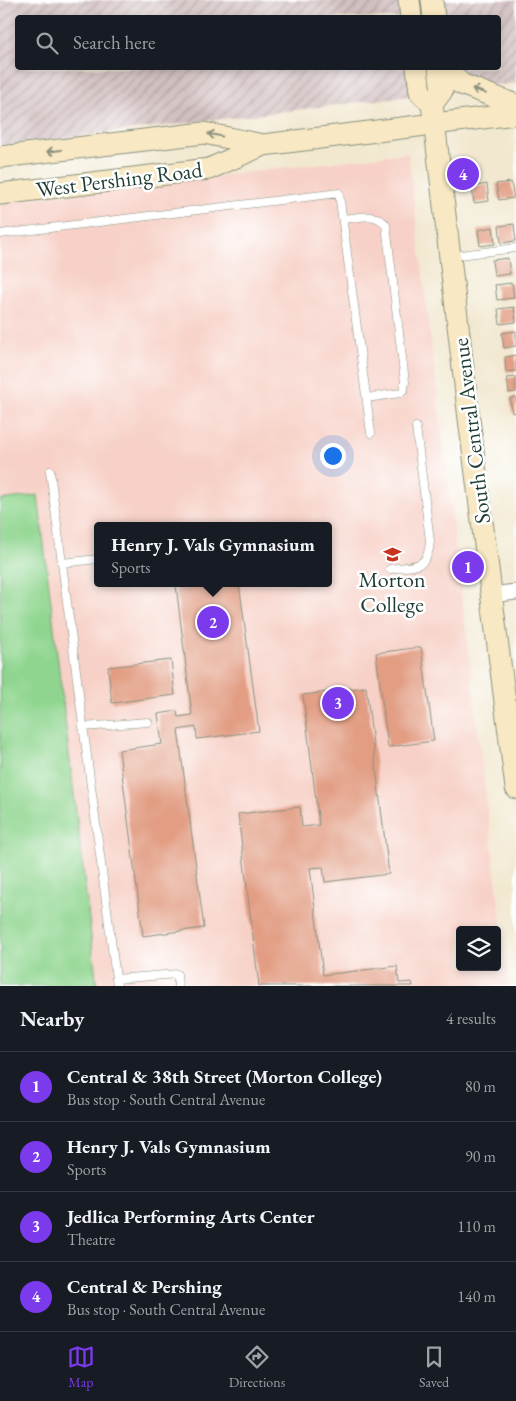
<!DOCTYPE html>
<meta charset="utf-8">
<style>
:root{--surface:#171b24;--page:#20242c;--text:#f1f3f6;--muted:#9ea1a6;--line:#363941;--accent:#7c3aed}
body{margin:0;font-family:"EB Garamond",serif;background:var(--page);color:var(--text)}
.controls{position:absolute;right:15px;bottom:15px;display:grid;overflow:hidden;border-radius:5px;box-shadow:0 2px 8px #0003}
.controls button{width:45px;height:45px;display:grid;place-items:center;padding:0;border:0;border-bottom:1px solid var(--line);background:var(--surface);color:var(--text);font:25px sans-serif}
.you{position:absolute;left:332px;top:455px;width:18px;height:18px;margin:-12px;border:4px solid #fff;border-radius:50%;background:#1a73e8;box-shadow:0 0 0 8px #1a73e833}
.badge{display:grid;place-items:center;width:32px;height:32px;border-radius:50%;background:var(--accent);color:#fff;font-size:16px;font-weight:700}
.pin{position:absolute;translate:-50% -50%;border:2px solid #fff;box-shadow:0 1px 5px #0006}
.popup{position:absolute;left:94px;top:522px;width:238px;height:65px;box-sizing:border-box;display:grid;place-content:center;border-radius:5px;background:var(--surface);filter:drop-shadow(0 1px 4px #0005);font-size:16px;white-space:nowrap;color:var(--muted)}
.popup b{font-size:19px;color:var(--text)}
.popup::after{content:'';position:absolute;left:50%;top:100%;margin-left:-10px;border:10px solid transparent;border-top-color:var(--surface)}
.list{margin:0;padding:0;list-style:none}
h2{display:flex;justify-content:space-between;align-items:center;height:65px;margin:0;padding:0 20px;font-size:21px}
h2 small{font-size:16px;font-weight:400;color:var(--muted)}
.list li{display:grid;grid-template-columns:32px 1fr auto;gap:15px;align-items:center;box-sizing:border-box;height:70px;padding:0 20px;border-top:1px solid var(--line)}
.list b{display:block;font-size:19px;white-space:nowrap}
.list p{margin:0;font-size:16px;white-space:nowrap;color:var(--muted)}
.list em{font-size:16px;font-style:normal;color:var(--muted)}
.icon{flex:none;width:28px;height:28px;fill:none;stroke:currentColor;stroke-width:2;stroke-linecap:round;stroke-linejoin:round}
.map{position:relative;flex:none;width:516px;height:986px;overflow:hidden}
.search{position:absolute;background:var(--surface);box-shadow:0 2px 8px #0003;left:15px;right:15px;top:15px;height:55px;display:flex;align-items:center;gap:12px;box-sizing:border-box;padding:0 18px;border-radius:5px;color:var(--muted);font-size:19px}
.sheet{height:345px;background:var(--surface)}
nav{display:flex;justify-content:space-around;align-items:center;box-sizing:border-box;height:70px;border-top:1px solid var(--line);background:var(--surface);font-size:14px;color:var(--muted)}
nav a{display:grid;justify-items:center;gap:2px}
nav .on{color:var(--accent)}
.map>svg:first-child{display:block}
.built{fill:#f7d1c7;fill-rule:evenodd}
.industrial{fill:url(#industrial-furrows);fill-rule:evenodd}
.park{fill:#8fd58f;stroke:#578962}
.building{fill:#e29d83}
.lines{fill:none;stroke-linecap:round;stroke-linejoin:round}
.lane-casing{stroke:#889282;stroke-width:9}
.street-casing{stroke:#889282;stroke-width:17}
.secondary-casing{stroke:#889282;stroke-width:23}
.lane{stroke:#fff;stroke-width:8}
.street{stroke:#fff;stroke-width:15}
.secondary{stroke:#f8e8c3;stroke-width:21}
.oneway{stroke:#8c927c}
.labels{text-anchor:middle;stroke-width:5;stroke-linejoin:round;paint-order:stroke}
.street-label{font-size:22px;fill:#1f3d34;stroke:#fff}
.poi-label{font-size:22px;fill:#1f3d34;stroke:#fff}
</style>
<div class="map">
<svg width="516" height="986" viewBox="0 0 516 986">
<defs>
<pattern id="industrial-furrows" width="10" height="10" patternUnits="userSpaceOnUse" patternTransform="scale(1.25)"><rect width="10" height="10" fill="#d2bfc0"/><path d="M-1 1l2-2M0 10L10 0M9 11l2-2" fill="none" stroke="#aa9c9d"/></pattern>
</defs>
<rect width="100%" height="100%" fill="#fff"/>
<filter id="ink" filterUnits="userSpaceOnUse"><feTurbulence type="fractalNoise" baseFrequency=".02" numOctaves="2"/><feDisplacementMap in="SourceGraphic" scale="10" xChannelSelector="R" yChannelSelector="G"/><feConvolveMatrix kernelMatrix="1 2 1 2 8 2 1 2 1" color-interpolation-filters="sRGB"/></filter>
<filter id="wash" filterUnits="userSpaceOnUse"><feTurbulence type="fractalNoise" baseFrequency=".0096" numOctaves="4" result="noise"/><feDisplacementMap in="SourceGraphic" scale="20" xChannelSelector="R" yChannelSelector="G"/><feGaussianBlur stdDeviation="1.12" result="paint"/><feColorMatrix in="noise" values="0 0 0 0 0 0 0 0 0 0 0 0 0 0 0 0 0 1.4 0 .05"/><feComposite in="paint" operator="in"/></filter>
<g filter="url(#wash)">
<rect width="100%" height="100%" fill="#f2e8d0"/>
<path class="built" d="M408,153L509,986H97L38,496L0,500V202ZM98,526H328V583H98ZM460,930H497V967H460Z"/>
<path class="industrial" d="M0,0H516V83L0,146ZM18,18H498V68H18Z"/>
<path class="park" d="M38,495L97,986H0V500Z"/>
<g id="blocks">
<path class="building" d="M511,182L514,198L499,200L496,184Z
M487,184L489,201L474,203L472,187Z
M514,224L516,241L501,243L499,226Z
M493,227L495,244L480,246L478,230Z
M508,258L510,274L494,276L492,260Z
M512,283L514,298L497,300L495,285Z
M514,307L516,322L500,324L498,309Z
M516,331V346L504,348L502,333Z
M516,355V371L506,372L505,357Z
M516,377V392L509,393L507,378Z
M516,397V412L512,413L510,398Z
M190,583H239L259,731L197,739L196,727L178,730L204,928L143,936L119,750L162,744L158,714L177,711L178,717L192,715L176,585Z
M421,647L434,741L388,747L376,653Z
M171,660L175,695L112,703L108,667Z
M366,687L389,874L325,882L323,867L310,868L323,975L397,966L399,983L412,982L413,986H259L238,814L300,807L302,827L319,825L303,695Z"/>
</g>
</g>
<g filter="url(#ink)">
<use href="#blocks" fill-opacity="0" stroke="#889282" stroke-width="1"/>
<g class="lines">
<defs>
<path id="lane" d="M343,219C358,218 376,211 386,225L405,382L404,389L400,393L367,398
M0,234L339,193L371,433
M452,256L516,248
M50,471L117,986
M62,563L98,559
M390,569C415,565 428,570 430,541L416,427
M83,727L148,722
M116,979L177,974L178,986"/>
<path id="street" d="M491,595L516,592"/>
<path id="secondary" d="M409,0L411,18
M432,0L434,18
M417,68L420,92L432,104L469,419L516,788
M447,68L461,84L516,105
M432,104L442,91L439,68
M0,157L204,133L263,145
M0,194L209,169L263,145L516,114"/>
</defs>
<use href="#lane" class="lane-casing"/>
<use href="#street" class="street-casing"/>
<use href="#secondary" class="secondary-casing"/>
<use href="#lane" class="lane"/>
<use href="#street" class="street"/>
<use href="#secondary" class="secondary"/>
</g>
<defs><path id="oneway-shaft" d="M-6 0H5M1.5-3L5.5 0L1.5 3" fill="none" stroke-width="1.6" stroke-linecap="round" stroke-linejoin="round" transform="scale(1.25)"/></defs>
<g class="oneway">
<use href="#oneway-shaft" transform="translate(479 91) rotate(-159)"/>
<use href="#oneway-shaft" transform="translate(215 135) rotate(-169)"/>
<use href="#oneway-shaft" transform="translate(54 151) rotate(173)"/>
</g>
</g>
<defs>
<symbol id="university-bare" viewBox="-9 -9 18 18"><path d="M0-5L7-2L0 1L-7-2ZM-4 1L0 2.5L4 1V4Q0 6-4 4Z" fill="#c8321e" stroke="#fff" stroke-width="2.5" paint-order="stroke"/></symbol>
</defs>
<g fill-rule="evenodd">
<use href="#university-bare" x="380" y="542" width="25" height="25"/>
</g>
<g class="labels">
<g class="street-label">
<text transform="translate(119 179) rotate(-7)" y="8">West Pershing Road</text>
<text transform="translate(471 431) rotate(-97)" y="8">South Central Avenue</text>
</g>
<g class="poi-label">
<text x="392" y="587">Morton<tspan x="392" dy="25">College</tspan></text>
</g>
</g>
</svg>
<div class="controls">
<button><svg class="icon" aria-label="layers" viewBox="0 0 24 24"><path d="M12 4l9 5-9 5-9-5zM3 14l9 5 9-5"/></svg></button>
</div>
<div class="you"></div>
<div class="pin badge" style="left:468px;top:567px">1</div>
<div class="pin badge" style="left:213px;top:622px">2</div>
<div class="popup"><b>Henry J. Vals Gymnasium</b>Sports</div>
<div class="pin badge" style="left:338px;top:703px">3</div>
<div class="pin badge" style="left:463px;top:174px">4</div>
<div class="search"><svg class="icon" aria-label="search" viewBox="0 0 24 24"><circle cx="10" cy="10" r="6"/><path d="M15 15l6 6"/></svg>Search here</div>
</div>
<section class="sheet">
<h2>Nearby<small>4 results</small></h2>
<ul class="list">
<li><span class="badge">1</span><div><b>Central &amp; 38th Street (Morton College)</b><p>Bus stop · South Central Avenue</p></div><em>80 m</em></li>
<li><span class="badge">2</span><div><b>Henry J. Vals Gymnasium</b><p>Sports</p></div><em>90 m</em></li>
<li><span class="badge">3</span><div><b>Jedlica Performing Arts Center</b><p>Theatre</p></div><em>110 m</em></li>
<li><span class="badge">4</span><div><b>Central &amp; Pershing</b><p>Bus stop · South Central Avenue</p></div><em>140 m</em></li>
</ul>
</section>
<nav>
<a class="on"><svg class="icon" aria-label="map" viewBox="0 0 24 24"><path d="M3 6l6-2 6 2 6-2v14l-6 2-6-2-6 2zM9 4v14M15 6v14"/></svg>Map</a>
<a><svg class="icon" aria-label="directions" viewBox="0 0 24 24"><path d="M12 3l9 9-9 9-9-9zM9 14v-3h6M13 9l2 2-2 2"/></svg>Directions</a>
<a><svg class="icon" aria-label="saved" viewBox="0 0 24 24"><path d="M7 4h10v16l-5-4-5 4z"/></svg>Saved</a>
</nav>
